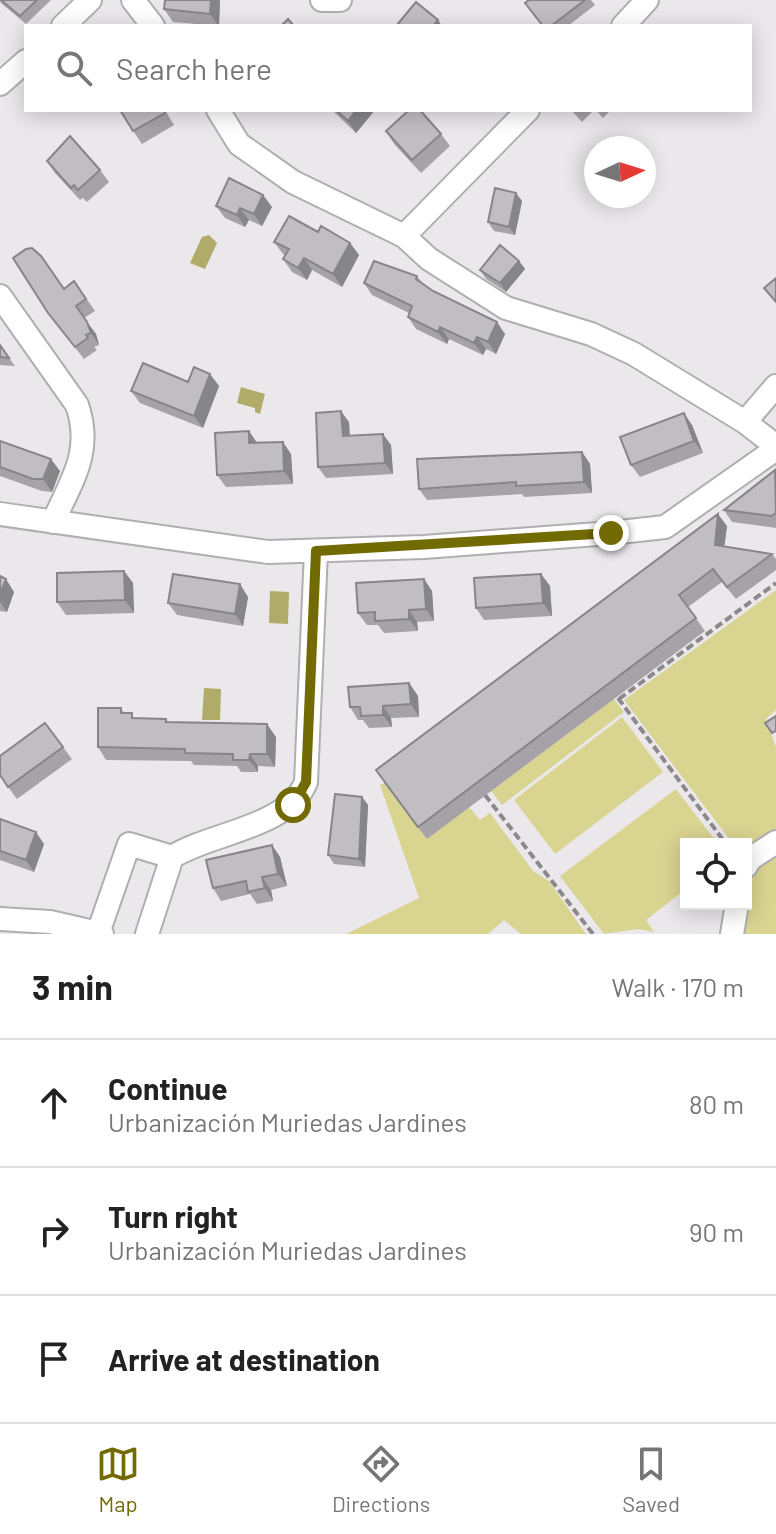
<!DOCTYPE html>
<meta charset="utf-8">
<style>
:root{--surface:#fff;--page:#f2f2f2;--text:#222;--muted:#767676;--line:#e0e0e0;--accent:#726a02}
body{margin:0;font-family:Barlow,sans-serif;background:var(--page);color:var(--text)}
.controls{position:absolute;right:24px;bottom:24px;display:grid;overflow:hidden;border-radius:0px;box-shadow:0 4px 20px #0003}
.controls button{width:72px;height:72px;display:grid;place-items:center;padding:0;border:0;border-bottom:2px solid var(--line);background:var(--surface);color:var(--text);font:40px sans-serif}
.compass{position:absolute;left:584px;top:136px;width:72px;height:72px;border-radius:50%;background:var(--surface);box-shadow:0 4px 20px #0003;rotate:86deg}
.stop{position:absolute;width:24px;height:24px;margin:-18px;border:6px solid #726a02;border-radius:50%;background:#fff}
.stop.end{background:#726a02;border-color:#fff;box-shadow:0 2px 8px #0008}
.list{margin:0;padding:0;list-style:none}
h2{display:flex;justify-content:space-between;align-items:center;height:104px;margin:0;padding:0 32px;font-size:34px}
h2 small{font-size:26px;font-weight:400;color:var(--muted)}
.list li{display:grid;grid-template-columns:52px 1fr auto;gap:24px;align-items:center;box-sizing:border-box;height:128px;padding:0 32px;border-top:2px solid var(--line)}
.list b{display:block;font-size:30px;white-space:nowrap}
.list p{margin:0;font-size:26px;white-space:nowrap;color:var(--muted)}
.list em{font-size:26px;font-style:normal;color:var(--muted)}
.icon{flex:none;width:44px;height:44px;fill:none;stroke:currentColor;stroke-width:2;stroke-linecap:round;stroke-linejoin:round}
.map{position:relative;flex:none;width:776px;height:934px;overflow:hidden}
.search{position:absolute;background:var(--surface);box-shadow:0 4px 20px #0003;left:24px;right:24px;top:24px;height:88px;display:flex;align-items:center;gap:20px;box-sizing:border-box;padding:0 28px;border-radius:0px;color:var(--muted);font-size:30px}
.sheet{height:488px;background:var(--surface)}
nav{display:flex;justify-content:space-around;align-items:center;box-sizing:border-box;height:112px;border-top:2px solid var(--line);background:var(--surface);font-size:22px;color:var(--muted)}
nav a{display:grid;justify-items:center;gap:4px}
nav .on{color:var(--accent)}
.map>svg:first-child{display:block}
.green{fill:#dad491}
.water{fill:#b0ab69}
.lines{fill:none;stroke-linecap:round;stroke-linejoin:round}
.street-casing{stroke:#b0aeb2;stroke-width:26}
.path{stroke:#8b898b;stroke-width:4;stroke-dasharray:8 4;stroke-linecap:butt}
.street{stroke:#fff;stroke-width:22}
.wall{fill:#a5a3a7}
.shaded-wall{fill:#868588}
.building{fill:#c0bec2;stroke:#868588;stroke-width:2}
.route{stroke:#726a02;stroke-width:10}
</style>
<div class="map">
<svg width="776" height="934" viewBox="0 0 776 934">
<rect width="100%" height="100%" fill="#ebe8ec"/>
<path class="green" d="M776,590V710L766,719L776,747V832L746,846L733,844L624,700Z
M614,699L624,712L502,805L491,791Z
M622,717L663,772L555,854L514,800Z
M384,783L427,839L469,807L480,820L490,813L533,871L549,881L586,934H521L504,920L488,934H346L419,898L380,785Z
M676,789L718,844H686V889L646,920L654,932L638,929L604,934L560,876Z
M776,849V934H738C749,893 739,877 776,849Z"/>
<path class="water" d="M209,235L217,243L205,269L190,263L202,237Z
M241,387L265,394L260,414L255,412V408L237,403Z
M270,591L289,592L288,624L269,623Z
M204,688L221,689L220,720H202Z"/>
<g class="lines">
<defs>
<path id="street" d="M133,0L153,26
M322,0H340
M63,26L90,0
M623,26L647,0
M0,84L26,61
M218,110L239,144L293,182L404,236L429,259L506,308L591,334L634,354L745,422L776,446
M404,236L528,110
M0,296L77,405C93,451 72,480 53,522
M745,422L776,386
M0,514L268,552L424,547L611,533L665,527L776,449
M746,866L750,859L776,842
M0,919L50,922L98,933
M102,934L98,933L129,844L172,857
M147,934L172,857C212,832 288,828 306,782L316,551
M732,934L737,904"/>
</defs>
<use href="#street" class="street-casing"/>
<path class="path" d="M618,698L726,844
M619,699L776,583
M485,795L593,934"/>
<use href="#street" class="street"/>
</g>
<path class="wall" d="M0,0H51L26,24L1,3Z
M220,0L219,26L173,22L164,9Z
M529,0H591L595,5L568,26H542Z
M165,110L174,125L142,144L133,131Z
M332,110H375L356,133Z
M571,110H594L582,122Z
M596,110H611L603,118Z
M386,131L441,134L450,146L421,173L394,144Z
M47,161L100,170L109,182L87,202L83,198L80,200L55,173Z
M263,195L272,207L262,226L249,220L245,227L225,218L216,206Z
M522,201L515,235L494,231L488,222Z
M318,232L350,243L359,255L342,287L312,270L307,280L292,272L283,259L286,255L283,254L274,242Z
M519,261L525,269L506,292L486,279L480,270Z
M417,276L422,283L433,291L505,334L496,354L486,349L483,355L449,339L447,344L416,329L408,317L409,313L372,295L364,283Z
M74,281L95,311L84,318L96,334L99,345L94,347L97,350L84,359L48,313L64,289Z
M0,345L9,358L15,366L0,365Z
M210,374L219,386L203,428L140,403L131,391L188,382Z
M349,422L350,436L391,445L393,474L326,478L318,467Z
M692,425L703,453L640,477L631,465Z
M249,431L257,443L291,454L293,484L226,487L217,475Z
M0,441L60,471L52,492L42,491L0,476Z
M582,452L590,464L592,493L524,497L522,494L427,500L419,489Z
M776,470V528L732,522L724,510Z
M727,526L724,547L772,554L776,559V570L736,599L722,582L688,607L705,631L427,839L384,783Z
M124,571L133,583L134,613L66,615L57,602Z
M541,574L550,586L552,616L484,620L476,608Z
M0,576L14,592L7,612L0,611Z
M424,579L432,591L434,621L417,622L418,631L384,633L378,625H367L358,613Z
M248,597L243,626L177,615L168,603Z
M409,683L418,696L419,717L391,718L392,727L369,728L363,720H358L350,707Z
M121,708L124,713L135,718L166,719L168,722L276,737L275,767L258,766V772H241L237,766L194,765L191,761L106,760L98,747Z
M45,723L72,759L17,799L0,776Z
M362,797L368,805L365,867L334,864L328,855Z
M0,819L44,844L34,872L0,860Z
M272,845L280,857L287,886L271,890L273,901L257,904L250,894L221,901L213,888Z"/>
<path class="shaded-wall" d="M211,0H220L219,26L210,14Z
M438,20L442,26H433Z
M356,110H375L356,133L348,121Z
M516,193L522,201L515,235L509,227Z
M263,195L272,207L262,226L254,214Z
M240,208L249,220L245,227L237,215Z
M350,243L359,255L342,287L333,274Z
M304,258L312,270L307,280L298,268Z
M519,261L525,269L506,292L500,283Z
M87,322L96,334L99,345L91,333Z
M497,322L505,334L496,354L488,342Z
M440,327L449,339L447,344L438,332Z
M477,337L486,349L483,355L474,343Z
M210,374L219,386L203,428L194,416Z
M341,411L349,422L350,447L343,436Z
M684,413L692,425L703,453L694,441Z
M249,431L257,443H249Z
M383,434L391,445L393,474L385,463Z
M283,442L291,454L293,484L284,471Z
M582,452L590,464L592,493L584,482Z
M51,459L60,471L52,492L43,479Z
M718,514L727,526L723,557L715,545Z
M124,571L133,583L134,613L125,600Z
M541,574L550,586L552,616L543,603Z
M6,579L14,592L7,612L0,602V594Z
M424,579L432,591L434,621L426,609Z
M240,584L248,597L243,626L235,614Z
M409,610L417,622L418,631L409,619Z
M409,683L418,696L419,717L411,704Z
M383,706L391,718L392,727L383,715Z
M267,724L276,737L275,767L267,754Z
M250,754L258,766V772L249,760Z
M362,797L368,805L365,867L359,859Z
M36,832L44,844L34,872L26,860Z
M272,845L280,857L287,886L278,874Z
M262,877L271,890L273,901L265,888Z"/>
<path class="building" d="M1,0H37L20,16Z
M165,0H211L210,14L164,9Z
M529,0H585L551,26H543L525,3Z
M416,2L438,20L433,26H396Z
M288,19L294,26H281Z
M120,110H164L165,113L133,131Z
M336,110H356L348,121Z
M409,110H420L441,134L412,160L386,131Z
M70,136L100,170L78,190L74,185L71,188L47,161Z
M229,178L263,195L254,214L240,208L237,215L216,206Z
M495,188L516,193L509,227L488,222Z
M289,216L318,232L321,226L350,243L333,274L304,258L298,268L283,259L289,249L274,242Z
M500,245L519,261L500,283L480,270Z
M32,248L41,256L64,289L74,281L86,299L76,306L87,322L91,333L86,335L88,338L75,347L48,313L13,258L26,249Z
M374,261L417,276L416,279L433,291L497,322L488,342L477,337L474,343L440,327L438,332L408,317L412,306L364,283Z
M776,278V302L764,288Z
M0,345L9,358L0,357Z
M143,363L188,382L194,367L210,374L194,416L131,391Z
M341,411L343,436L383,434L385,463L318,467L316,413Z
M684,413L694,441L631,465L620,437Z
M249,431V443L283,442L284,471L217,475L215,433Z
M0,441L51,459L43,479H33L0,467Z
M582,452L584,482L516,486V482L419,489L417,459Z
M775,470L776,513L771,516L724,510Z
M718,514L715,545L772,554L727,587L713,569L679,595L696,618L418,827L376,770Z
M124,571L125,600L57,602V573Z
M173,574L240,584L235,614L168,603Z
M541,574L543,603L476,608L474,578Z
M0,576L6,579L0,594Z
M424,579L426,609L409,610V619L375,621V612L358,613L356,583Z
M409,683L411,704L383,706V715L361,716L360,707H350L348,687Z
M98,708H121V713H132V718L166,719V722L267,724V754H250L249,760H233V754L185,753V749L98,747Z
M776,716V731L772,733L765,723Z
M45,723L63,747L8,787L0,775V756Z
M335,794L362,797L359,859L328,855Z
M0,819L36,832L26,860L0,851Z
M272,845L278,874L262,877L265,888L248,892L246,881L213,888L206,860Z"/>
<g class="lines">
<path class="route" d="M293,805L306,782L316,551L611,533"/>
</g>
</svg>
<div class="controls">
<button><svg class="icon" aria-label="locate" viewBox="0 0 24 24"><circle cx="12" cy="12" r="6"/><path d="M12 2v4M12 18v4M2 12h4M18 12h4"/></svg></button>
</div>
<svg class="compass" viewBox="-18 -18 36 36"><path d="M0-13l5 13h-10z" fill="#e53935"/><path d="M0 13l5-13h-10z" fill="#767676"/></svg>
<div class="stop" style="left:293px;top:805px"></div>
<div class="stop end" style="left:611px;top:533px"></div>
<div class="search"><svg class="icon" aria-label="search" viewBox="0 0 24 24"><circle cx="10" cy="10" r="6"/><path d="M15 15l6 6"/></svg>Search here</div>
</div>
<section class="sheet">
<h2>3 min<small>Walk · 170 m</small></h2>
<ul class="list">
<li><svg class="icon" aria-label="ahead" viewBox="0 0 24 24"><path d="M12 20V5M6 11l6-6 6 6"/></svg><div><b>Continue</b><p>Urbanización Muriedas Jardines</p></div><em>80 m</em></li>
<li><svg class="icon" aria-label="right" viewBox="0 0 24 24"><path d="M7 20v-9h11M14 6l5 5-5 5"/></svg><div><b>Turn right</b><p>Urbanización Muriedas Jardines</p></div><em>90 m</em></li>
<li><svg class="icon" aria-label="arrive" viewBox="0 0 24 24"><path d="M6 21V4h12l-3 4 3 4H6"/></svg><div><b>Arrive at destination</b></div></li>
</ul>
</section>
<nav>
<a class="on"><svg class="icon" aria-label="map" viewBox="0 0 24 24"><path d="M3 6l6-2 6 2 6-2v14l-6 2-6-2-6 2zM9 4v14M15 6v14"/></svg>Map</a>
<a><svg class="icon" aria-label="directions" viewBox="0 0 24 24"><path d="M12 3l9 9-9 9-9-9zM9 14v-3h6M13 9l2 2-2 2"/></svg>Directions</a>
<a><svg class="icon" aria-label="saved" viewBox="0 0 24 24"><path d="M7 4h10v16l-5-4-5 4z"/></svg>Saved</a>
</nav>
